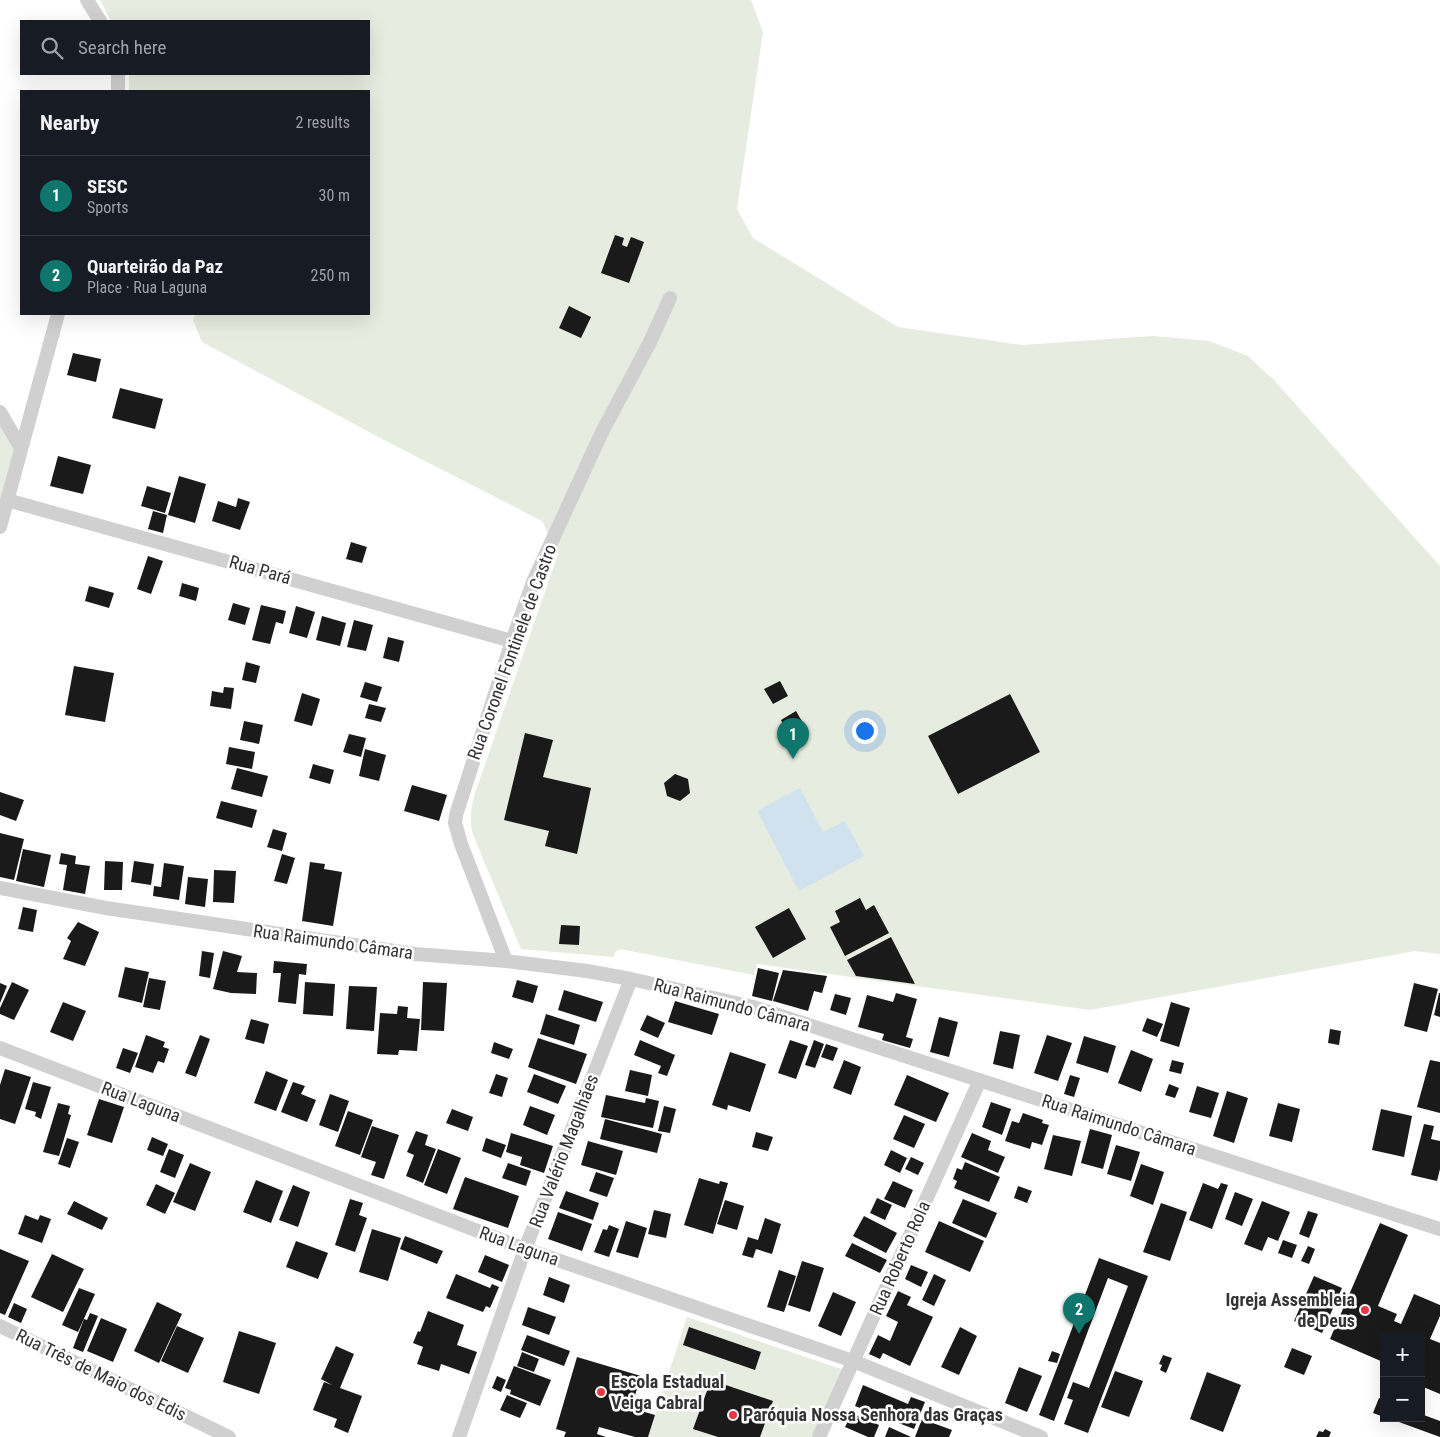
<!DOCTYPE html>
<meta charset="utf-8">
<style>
:root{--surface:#171b24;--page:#20242c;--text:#f1f3f6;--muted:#9ea1a6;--line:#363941;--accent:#0f766e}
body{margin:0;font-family:"Roboto Condensed",sans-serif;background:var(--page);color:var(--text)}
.controls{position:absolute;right:15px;bottom:15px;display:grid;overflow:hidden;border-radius:0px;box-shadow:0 5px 20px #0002}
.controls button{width:45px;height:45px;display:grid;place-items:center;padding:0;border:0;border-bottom:1px solid var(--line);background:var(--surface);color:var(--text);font:25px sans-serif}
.you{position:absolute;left:864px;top:730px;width:18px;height:18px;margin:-12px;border:4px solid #fff;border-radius:50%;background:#1a73e8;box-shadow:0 0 0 8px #1a73e833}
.badge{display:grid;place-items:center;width:32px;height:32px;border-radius:50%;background:var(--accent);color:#fff;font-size:16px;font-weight:700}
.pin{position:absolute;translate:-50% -41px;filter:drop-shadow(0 1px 2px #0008)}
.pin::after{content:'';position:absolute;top:26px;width:18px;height:15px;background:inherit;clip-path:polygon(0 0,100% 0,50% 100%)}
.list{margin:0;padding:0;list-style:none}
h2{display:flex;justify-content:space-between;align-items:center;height:65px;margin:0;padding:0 20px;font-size:21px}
h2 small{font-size:16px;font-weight:400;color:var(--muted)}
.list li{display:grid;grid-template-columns:32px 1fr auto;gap:15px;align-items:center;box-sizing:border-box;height:80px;padding:0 20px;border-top:1px solid var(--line)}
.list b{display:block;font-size:19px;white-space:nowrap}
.list p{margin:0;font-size:16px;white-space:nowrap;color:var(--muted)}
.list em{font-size:16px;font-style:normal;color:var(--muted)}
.icon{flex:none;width:28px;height:28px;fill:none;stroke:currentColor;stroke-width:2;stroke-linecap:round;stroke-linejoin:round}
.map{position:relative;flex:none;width:1440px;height:1437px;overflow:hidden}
.search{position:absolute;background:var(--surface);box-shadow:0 5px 20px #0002;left:20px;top:20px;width:350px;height:55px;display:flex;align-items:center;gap:12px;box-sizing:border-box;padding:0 18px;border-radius:0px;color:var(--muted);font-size:19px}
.panel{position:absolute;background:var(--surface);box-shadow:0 5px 20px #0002;left:20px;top:90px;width:350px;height:225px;border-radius:0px}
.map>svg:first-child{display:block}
.green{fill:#e6ecdf}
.water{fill:#cfe2ee}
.building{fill:#1a1a1a}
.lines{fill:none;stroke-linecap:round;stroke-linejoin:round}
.minor{stroke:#d0d0d0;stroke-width:14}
.poi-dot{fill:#e63946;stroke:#fff;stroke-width:2}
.labels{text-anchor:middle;stroke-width:5;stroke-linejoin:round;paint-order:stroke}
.street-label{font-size:18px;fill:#333;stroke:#fff}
.poi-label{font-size:18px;font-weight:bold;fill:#333;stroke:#fff;text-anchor:start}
</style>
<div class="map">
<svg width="1440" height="1437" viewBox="0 0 1440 1437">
<rect width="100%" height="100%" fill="#fff"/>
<path class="green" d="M100,0H751L763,32L737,209L753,238L898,327L1022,345L1153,336L1209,341L1248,356L1274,380L1440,566V954L1415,951L1090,1010L757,964L754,975L620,949L616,951L613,957L521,949L473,835C469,820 471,808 475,793L558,554L542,521L382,439L202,342L193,320L195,314H369V91H129V74H369V21H111Z
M0,423L15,449L0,507Z
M687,1317L844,1370L814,1437H648Z"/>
<path class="water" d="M800,788L823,832L845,821L864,856L799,891L757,811Z"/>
<path class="building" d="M615,235L624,238L622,245L627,247L631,237L644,242L629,283L601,273Z
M569,306L591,317L581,338L559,328Z
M73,353L101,359L96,382L67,375Z
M120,388L163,399L155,429L112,418Z
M58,456L91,465L83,494L50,486Z
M179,476L206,484L195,523L168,515Z
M147,486L171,493L165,513L141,506Z
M238,498L250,502L240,530L212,521L218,501L236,507Z
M153,511L167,515L163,533L148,529Z
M351,542L367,547L362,563L346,559Z
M148,556L163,561L151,594L137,589Z
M182,583L199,588L196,601L179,596Z
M89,586L114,593L109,608L85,601Z
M233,603L250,608L245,625L228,620Z
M261,605L286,611L283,624L276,622L270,644L252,640Z
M296,606L315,612L307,638L289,633Z
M322,616L346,623L340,646L316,640Z
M354,620L373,625L366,651L347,647Z
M388,637L404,641L399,662L383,658Z
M246,662L260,666L256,683L242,680Z
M74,666L114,673L105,722L65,715Z
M780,681L788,696L773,704L764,689Z
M365,682L382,687L377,702L360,697Z
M224,687L234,688L231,709L210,706L212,691L223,693Z
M302,693L320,699L312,726L294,721Z
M1010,694L1040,752L958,794L928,736Z
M369,704L386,708L381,722L365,718Z
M796,711L804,725L788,734L781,720Z
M244,721L263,725L259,744L240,740Z
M525,733L553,740L543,777L591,788L577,854L545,846L549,831L504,820Z
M349,734L366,738L361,757L343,752Z
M229,747L255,752L252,769L226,764Z
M365,749L386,755L379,781L359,776Z
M313,764L334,770L330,784L309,778Z
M237,768L268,776L262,797L231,789Z
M675,774L688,779L690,793L680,801L667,796L664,783Z
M412,785L447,795L439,821L404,811Z
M0,792L24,800L16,821L0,815Z
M221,801L257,810L252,828L216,818Z
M273,829L287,833L282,851L267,847Z
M0,833L24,839L14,880L0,877Z
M23,849L51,855L44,887L16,881Z
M61,853L76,856L75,864L90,866L85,894L63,890L67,865L59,864Z
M282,854L295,858L287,884L274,881Z
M105,861L123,862L122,890H104Z
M134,861L154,864L151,885L131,882Z
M310,862L325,864L324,869L342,872L333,926L302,921Z
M164,863L184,866L179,900L153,896L154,886L161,887Z
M214,870L236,871L234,903L213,902Z
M188,877L208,879L205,907L185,904Z
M860,898L866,910L874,905L889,933L845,956L830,927L840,922L835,911Z
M23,907L37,910L33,932L18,929Z
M789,908L806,939L773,958L755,927Z
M78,922L99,932L85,966L63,959L71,941L67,938Z
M561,925L580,926L579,945L559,944Z
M891,937L915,984L856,976L847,960Z
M202,951L214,953L210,978L199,976Z
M223,951L242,956L237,972L257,973L256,994L231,993L213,989Z
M274,961L307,964L306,975L299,974L296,1004L278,1002L281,973H273Z
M125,967L149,972L142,1003L118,997Z
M758,968L779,973L772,1001L752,996Z
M783,970L827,976L822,993L814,991L808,1011L773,1001Z
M149,978L166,981L160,1010L143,1007Z
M517,980L538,986L533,1003L512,997Z
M12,982L29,990L14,1020L0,1014V1008Z
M305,982L335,984L333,1016L303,1014Z
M423,982L447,983L444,1031L421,1030Z
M0,983L7,986L0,1003Z
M1414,983L1438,989L1427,1032L1404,1026Z
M349,986L377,987L374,1031L346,1029Z
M564,990L603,1002L596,1022L558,1010Z
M896,993L917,999L906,1037L913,1039L910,1048L882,1040L884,1034L858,1027L867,995L893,1002Z
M1439,993H1440V1017L1434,1015Z
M835,994L851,998L846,1015L830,1010Z
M675,1001L719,1014L712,1035L668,1022Z
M63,1002L86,1011L73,1041L50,1032Z
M1171,1002L1190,1008L1179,1047L1160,1041Z
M398,1006L408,1007L407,1018L420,1019L417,1051L399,1050L398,1055L377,1054L380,1013L397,1014Z
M546,1014L580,1025L574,1045L540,1034Z
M647,1015L665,1023L658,1038L640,1030Z
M939,1017L958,1022L949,1057L930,1052Z
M1147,1018L1163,1024L1157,1037L1142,1031Z
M251,1019L269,1024L264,1044L245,1039Z
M1330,1029L1341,1031L1339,1045L1328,1043Z
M1000,1031L1020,1035L1013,1069L993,1064Z
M146,1035L165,1042L163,1047L169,1049L164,1063L158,1061L153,1073L135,1067Z
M200,1035L210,1039L196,1077L185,1073Z
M1047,1035L1072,1043L1058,1081L1034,1073Z
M1084,1036L1116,1046L1108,1073L1076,1063Z
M538,1038L587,1054L576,1084L528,1067Z
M640,1040L675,1055L667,1076L658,1073L661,1066L634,1055Z
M790,1040L808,1046L796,1079L778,1073Z
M814,1040L824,1044L815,1068L805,1065Z
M494,1042L513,1049L509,1059L491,1053Z
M826,1044L838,1048L833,1061L821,1057Z
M123,1048L138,1053L130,1073L116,1068Z
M1131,1050L1153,1059L1141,1092L1118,1083Z
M730,1052L766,1064L750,1112L728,1105L727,1110L712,1105Z
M844,1060L861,1067L851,1095L833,1088Z
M1172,1060L1184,1063L1181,1074L1169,1071Z
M1430,1060L1440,1062V1113L1417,1107Z
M5,1069L31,1077L15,1124L0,1119V1085Z
M630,1070L652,1075L648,1096L625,1091Z
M266,1071L288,1080L276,1111L254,1103Z
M496,1074L508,1078L502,1097L489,1093Z
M534,1074L566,1086L558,1104L527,1092Z
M907,1075L949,1093L936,1122L894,1105Z
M1070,1075L1080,1078L1074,1097L1064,1094Z
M33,1082L51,1087L41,1119L35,1116L36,1112L25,1109Z
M293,1082L305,1086L301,1094L316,1100L307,1122L281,1112Z
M1169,1084L1179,1088L1175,1098L1165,1095Z
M1197,1086L1219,1093L1211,1118L1189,1112Z
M1227,1091L1248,1098L1234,1143L1213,1136Z
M330,1094L349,1101L338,1132L319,1125Z
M606,1095L645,1103L646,1098L659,1101L653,1128L601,1117Z
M99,1099L124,1107L112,1143L87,1135Z
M991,1102L1011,1109L1002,1135L982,1127Z
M58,1103L70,1106L68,1114L71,1115L59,1156L43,1152Z
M1278,1103L1300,1109L1292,1142L1269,1136Z
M530,1106L555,1115L547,1135L523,1125Z
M664,1106L676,1109L670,1133L658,1131Z
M452,1109L473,1117L468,1131L446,1123Z
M1381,1109L1412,1116L1404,1157L1372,1150Z
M348,1111L373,1120L360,1155L335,1146Z
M1023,1113L1043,1120L1042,1123L1049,1125L1042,1145L1032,1142L1030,1149L1005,1141L1012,1121L1019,1123Z
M904,1115L925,1124L914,1148L893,1139Z
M605,1119L662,1134L657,1153L600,1139Z
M1424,1124L1434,1126L1431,1139L1440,1141V1169L1437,1181L1411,1175Z
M372,1126L399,1135L384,1179L371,1175L376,1162L361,1157Z
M1090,1129L1112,1135L1103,1169L1081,1163Z
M416,1131L428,1135L425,1145L436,1149L423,1183L406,1176L414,1155L407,1152Z
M756,1132L773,1137L768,1151L752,1147Z
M511,1133L553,1146L544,1173L520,1165L522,1157L506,1152Z
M972,1133L991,1141L988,1150L1005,1157L998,1173L961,1157Z
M1053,1135L1081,1141L1072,1176L1044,1169Z
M152,1137L168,1144L163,1156L147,1150Z
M67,1138L79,1142L70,1168L58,1164Z
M486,1138L506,1145L501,1158L482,1151Z
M588,1141L623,1151L616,1175L581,1165Z
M1116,1145L1140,1152L1131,1181L1107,1174Z
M169,1149L184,1155L175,1178L160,1172Z
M438,1149L461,1158L447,1194L424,1185Z
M891,1150L907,1158L900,1173L884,1165Z
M911,1157L924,1163L918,1175L905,1169Z
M965,1162L1000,1177L989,1202L954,1188L957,1181L953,1179L957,1168L962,1170Z
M190,1163L211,1172L195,1211L173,1202Z
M508,1163L531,1171L526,1186L502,1178Z
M1141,1164L1164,1172L1153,1205L1130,1196Z
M596,1172L614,1178L607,1197L589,1191Z
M465,1177L519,1196L508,1228L453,1209Z
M699,1178L719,1184L720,1181L728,1183L713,1234L684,1225Z
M256,1180L283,1191L271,1223L243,1212Z
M893,1181L913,1190L905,1208L884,1199Z
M1203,1183L1218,1189L1221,1183L1228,1185L1212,1229L1189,1220Z
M156,1184L175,1193L165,1214L146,1205Z
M293,1185L310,1192L298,1227L279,1220Z
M1018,1186L1032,1191L1027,1203L1014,1198Z
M566,1191L599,1203L593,1220L559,1208Z
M1235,1192L1253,1199L1242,1226L1225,1219Z
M877,1198L892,1205L885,1220L870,1213Z
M350,1199L363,1203L359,1215L367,1218L355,1252L335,1245Z
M963,1199L997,1213L986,1238L952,1223Z
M725,1200L744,1206L737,1230L717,1224Z
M74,1201L108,1218L102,1230L67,1214Z
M1262,1201L1290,1212L1278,1241L1268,1237L1262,1251L1244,1244Z
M1161,1203L1187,1212L1170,1261L1143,1252Z
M654,1210L671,1214L666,1238L648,1234Z
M1308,1211L1318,1214L1309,1238L1299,1234Z
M558,1212L592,1224L582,1251L548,1239Z
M25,1215L38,1220L40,1215L51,1219L42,1243L18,1234Z
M864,1216L897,1233L886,1253L853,1236Z
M765,1218L781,1224L772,1254L756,1249L753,1258L742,1255L748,1237L758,1240Z
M626,1221L647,1228L638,1258L616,1252Z
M939,1221L984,1241L970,1272L925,1252Z
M1380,1223L1408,1235L1378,1306L1397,1314L1394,1321L1401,1324L1414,1294L1440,1305V1316L1430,1339L1440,1343V1394L1421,1386V1336H1384V1369L1380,1368L1383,1362L1330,1339Z
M609,1225L619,1229L609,1257L594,1252L603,1229L607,1230Z
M372,1229L401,1238L388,1281L359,1272Z
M405,1236L443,1251L437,1264L400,1249Z
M1283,1240L1297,1245L1292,1258L1278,1253Z
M296,1241L328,1253L318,1279L286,1267Z
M852,1243L887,1260L880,1273L845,1256Z
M1308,1246L1315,1249L1309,1264L1301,1261Z
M0,1249L29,1261L5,1315L0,1313Z
M52,1254L84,1269L63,1312L31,1297Z
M485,1255L509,1265L502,1282L478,1272Z
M1099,1258L1148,1276L1088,1433L1064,1424L1073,1400L1067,1398L1073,1382L1089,1388L1128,1286L1108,1278L1054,1421L1039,1415Z
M802,1261L824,1268L810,1312L788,1305Z
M911,1265L928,1272L921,1287L905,1279Z
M779,1270L796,1276L784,1312L767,1307Z
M456,1274L490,1288L492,1284L499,1287L490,1308L486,1306L483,1312L446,1298Z
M934,1274L946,1280L934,1306L922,1300Z
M1314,1276L1342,1288L1322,1333L1294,1321Z
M549,1277L570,1285L564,1303L543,1295Z
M79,1288L95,1294L78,1332L62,1325Z
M898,1291L911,1297L907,1305L933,1317L910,1366L883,1353L880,1359L869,1354L878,1335L890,1341L898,1322L886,1316Z
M833,1292L856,1302L841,1336L818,1326Z
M157,1302L182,1314L159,1363L134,1351Z
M14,1303L27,1309L21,1323L8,1317Z
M528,1307L556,1317L549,1335L522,1325Z
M428,1311L464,1325L457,1345L477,1352L469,1374L441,1364L439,1371L417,1364L423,1347L413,1343L418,1331L420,1332Z
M90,1313L98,1316L83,1352L73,1348L84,1319L87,1320Z
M101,1318L127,1329L113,1362L87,1351Z
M177,1326L204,1338L188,1373L161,1361Z
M689,1327L761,1352L755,1370L683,1345Z
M960,1327L977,1336L959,1375L941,1367Z
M239,1331L276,1343L259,1394L223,1382Z
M527,1335L570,1351L564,1366L521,1350Z
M336,1346L354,1354L340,1388L362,1396L348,1433L334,1427L337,1419L313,1410L324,1382L332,1385L321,1379Z
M1292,1348L1312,1356L1304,1375L1284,1367Z
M1052,1351L1060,1354L1057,1363L1048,1361Z
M522,1352L539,1359L534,1372L517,1366Z
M1163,1355L1172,1358L1166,1373L1160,1370L1162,1365L1159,1364Z
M577,1357L641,1376L631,1408L655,1415L648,1437H635L599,1427L597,1434L606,1437H564L566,1432L556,1429Z
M514,1366L551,1380L540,1406L510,1394L511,1390L505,1388Z
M1019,1367L1042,1376L1027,1412L1005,1403Z
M1115,1371L1143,1381L1129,1417L1101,1407Z
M1207,1372L1241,1385L1223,1432L1190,1419Z
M497,1376L506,1380L501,1392L492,1388Z
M711,1380L773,1401L760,1437H718L693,1429Z
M863,1385L908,1404L911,1397L925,1402L914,1429L855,1406Z
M507,1395L527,1403L520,1418L500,1410Z
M1379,1398L1384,1400V1417L1373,1413Z
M852,1413L879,1425L874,1437H868L845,1427Z
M1421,1414L1440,1421V1437L1388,1418H1421Z
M922,1419L952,1430L949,1437H915Z
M889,1427L911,1437H885Z
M1325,1429L1331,1432L1329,1437H1316L1319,1431L1323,1432Z"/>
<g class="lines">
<path class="minor" d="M87,0L100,21
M118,91V74
M0,412L21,448
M7,500L512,641
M0,527L58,314
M0,888L106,908L415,954L506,961L587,971L631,979L753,1007L1440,1229
M506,961L461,844L455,823L456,815L512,641L533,582L602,432L649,344L670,298
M0,1048L525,1249L853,1361L1041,1437
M0,1326L229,1437
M459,1437L525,1249L631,979
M819,1437L980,1080"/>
</g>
<g class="poi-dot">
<circle cx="1365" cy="1310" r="5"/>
<circle cx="601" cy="1392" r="5"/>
<circle cx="733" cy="1415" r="5"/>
</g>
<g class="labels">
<g class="street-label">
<text transform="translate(260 570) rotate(16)" y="6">Rua Pará</text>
<text transform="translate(512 652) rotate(-70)" y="6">Rua Coronel Fontinele de Castro</text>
<text transform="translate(333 942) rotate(8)" y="6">Rua Raimundo Câmara</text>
<text transform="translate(732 1005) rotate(15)" y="6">Rua Raimundo Câmara</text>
<text transform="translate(141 1102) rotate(21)" y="6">Rua Laguna</text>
<text transform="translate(1119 1125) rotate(18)" y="6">Rua Raimundo Câmara</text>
<text transform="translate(564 1151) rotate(-69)" y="6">Rua Valério Magalhães</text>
<text transform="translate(519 1246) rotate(20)" y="6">Rua Laguna</text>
<text transform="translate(900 1258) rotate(-66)" y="6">Rua Roberto Rola</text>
<text transform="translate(101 1375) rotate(26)" y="6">Rua Três de Maio dos Edis</text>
</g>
<g class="poi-label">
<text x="1355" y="1306" text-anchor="end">Igreja Assembleia<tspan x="1355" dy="21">de Deus</tspan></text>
<text x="611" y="1388">Escola Estadual<tspan x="611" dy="21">Veiga Cabral</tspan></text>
<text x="743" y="1421">Paróquia Nossa Senhora das Graças</text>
</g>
</g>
</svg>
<div class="controls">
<button>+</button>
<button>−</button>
</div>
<div class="you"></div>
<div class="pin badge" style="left:793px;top:759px">1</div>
<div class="pin badge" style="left:1079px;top:1334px">2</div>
<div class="search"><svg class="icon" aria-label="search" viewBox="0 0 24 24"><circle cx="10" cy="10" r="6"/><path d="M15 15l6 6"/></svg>Search here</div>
<section class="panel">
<h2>Nearby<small>2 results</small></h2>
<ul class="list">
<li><span class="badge">1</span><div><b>SESC</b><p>Sports</p></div><em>30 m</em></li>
<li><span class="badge">2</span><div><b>Quarteirão da Paz</b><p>Place · Rua Laguna</p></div><em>250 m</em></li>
</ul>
</section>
</div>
